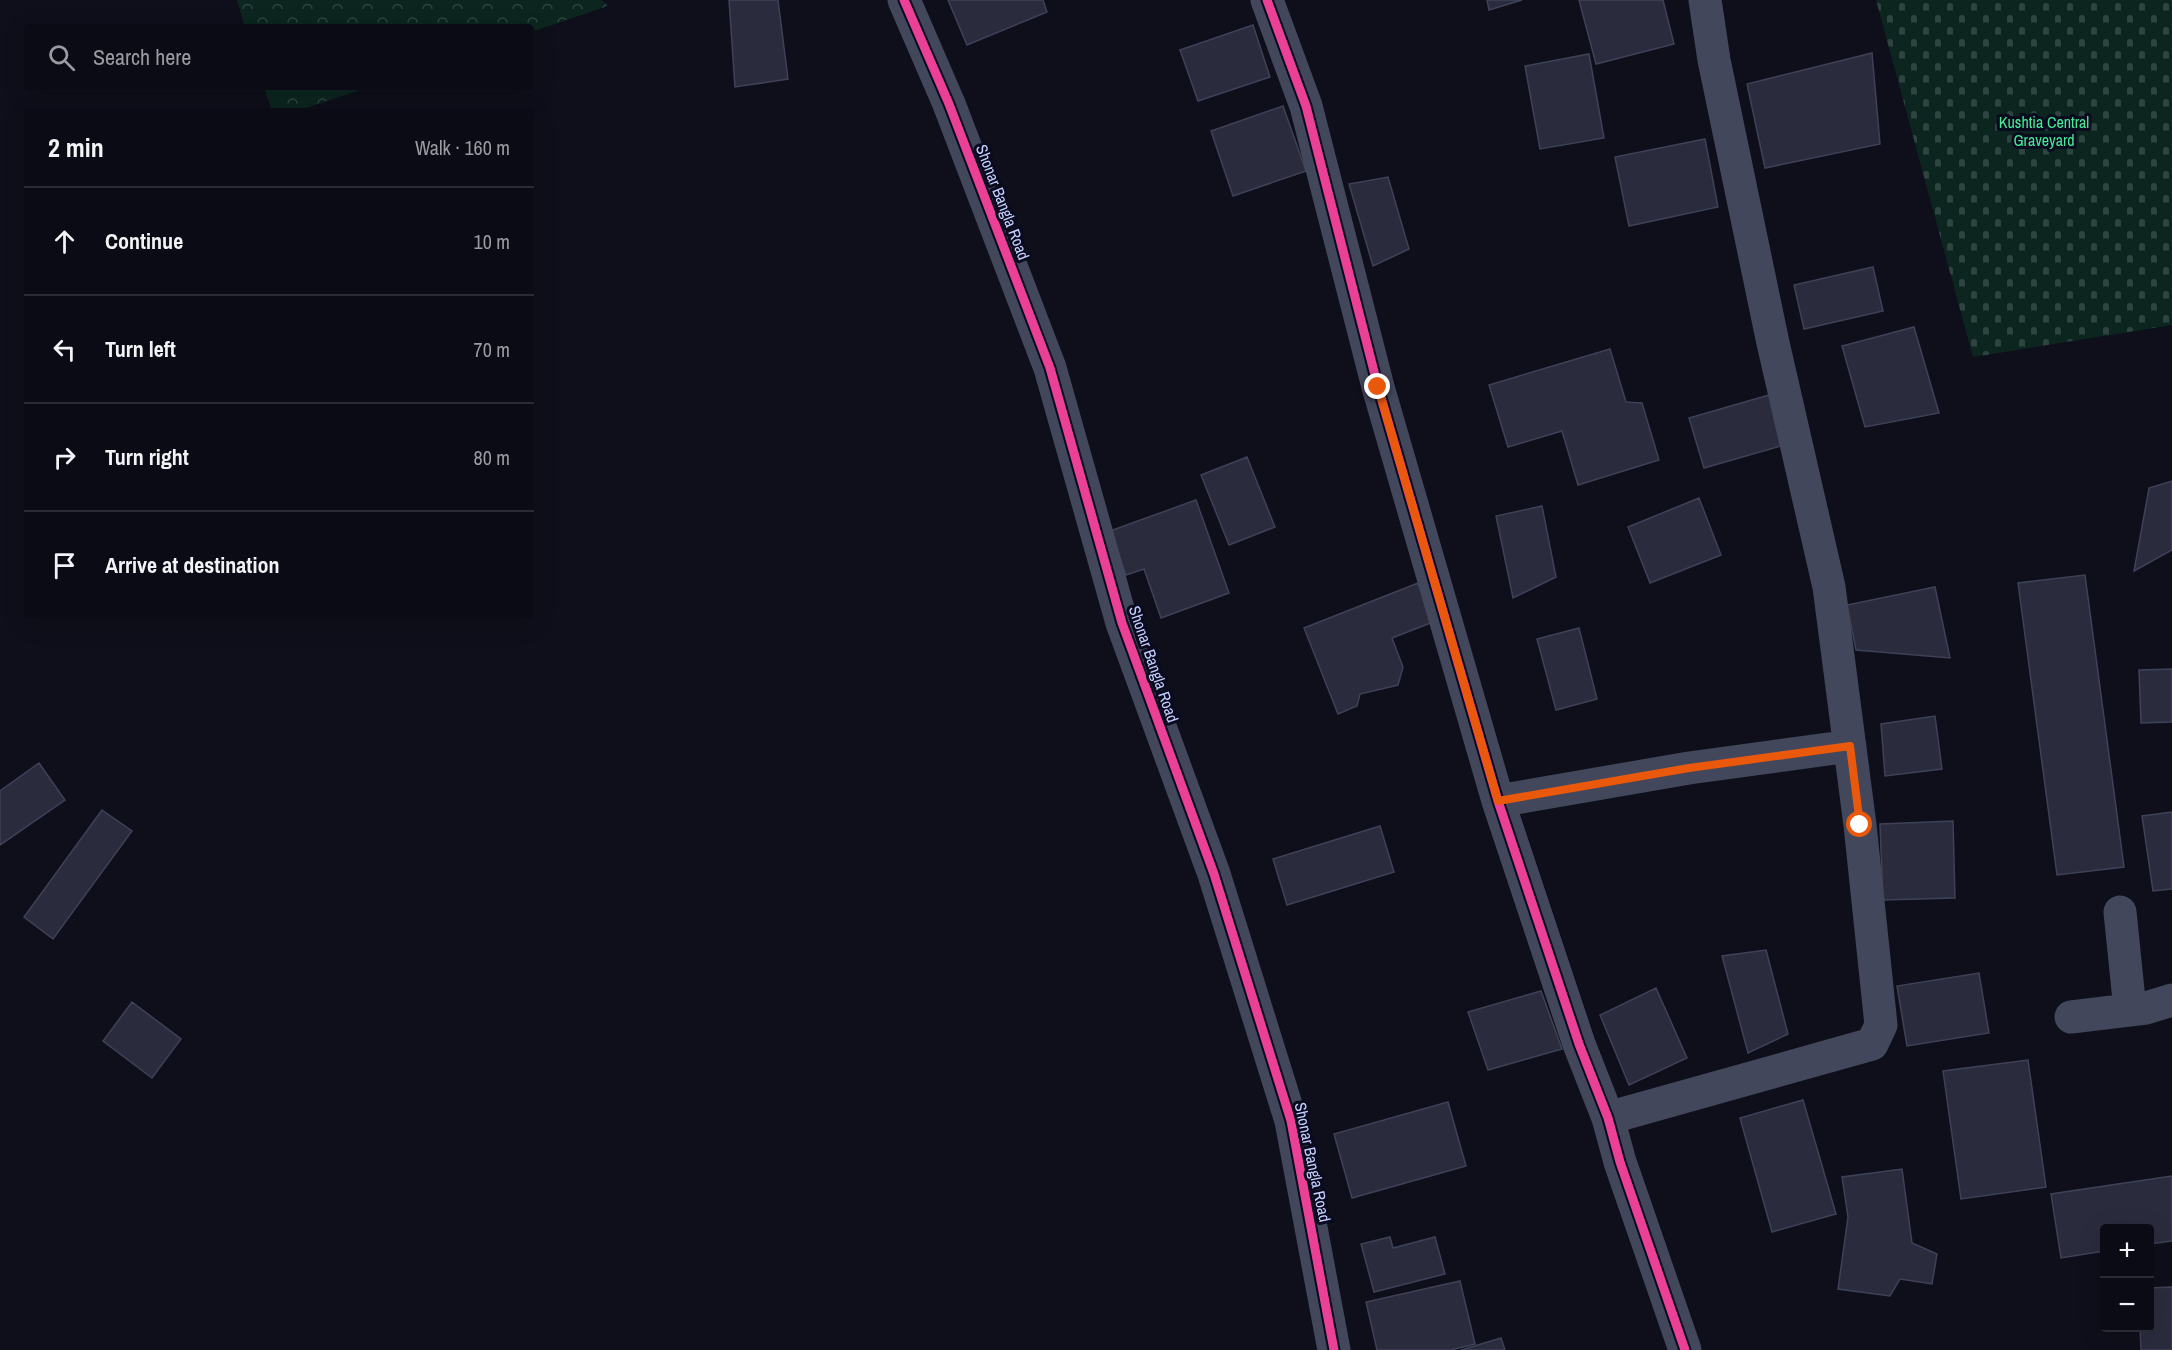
<!DOCTYPE html>
<meta charset="utf-8">
<style>
:root{--surface:#0a0b14;--page:#181922;--text:#f1f3f6;--muted:#999ba0;--line:#2a2b34}
body{margin:0;font-family:"Archivo Narrow",sans-serif;background:var(--page);color:var(--text)}
.controls{position:absolute;right:18px;bottom:18px;display:grid;overflow:hidden;border-radius:6px;box-shadow:0 6px 24px #0002}
.controls button{width:54px;height:54px;display:grid;place-items:center;padding:0;border:0;border-bottom:2px solid var(--line);background:var(--surface);color:var(--text);font:30px sans-serif}
.stop{position:absolute;width:18px;height:18px;margin:-14px;border:4px solid #ea580c;border-radius:50%;background:#fff}
.stop.end{background:#ea580c;border-color:#fff;box-shadow:0 2px 6px #0008}
.list{margin:0;padding:0;list-style:none}
h2{display:flex;justify-content:space-between;align-items:center;height:78px;margin:0;padding:0 24px;font-size:26px}
h2 small{font-size:20px;font-weight:400;color:var(--muted)}
.list li{display:grid;grid-template-columns:39px 1fr auto;gap:18px;align-items:center;box-sizing:border-box;height:108px;padding:0 24px;border-top:2px solid var(--line)}
.list b{display:block;font-size:22px;white-space:nowrap}
.list em{font-size:20px;font-style:normal;color:var(--muted)}
.icon{flex:none;width:33px;height:33px;fill:none;stroke:currentColor;stroke-width:2;stroke-linecap:round;stroke-linejoin:round}
.map{position:relative;flex:none;width:2172px;height:1350px;overflow:hidden}
.search{position:absolute;background:var(--surface);box-shadow:0 6px 24px #0002;left:24px;top:24px;width:510px;height:66px;display:flex;align-items:center;gap:15px;box-sizing:border-box;padding:0 21px;border-radius:6px;color:var(--muted);font-size:22px}
.panel{position:absolute;background:var(--surface);box-shadow:0 6px 24px #0002;left:24px;top:108px;width:510px;height:510px;border-radius:6px}
.map>svg:first-child{display:block}
.forest{fill:url(#forest-crowns)}
.cemetery{fill:url(#cemetery-stones)}
.building{fill:#2a2c3d;stroke:#3f4158;stroke-width:1.5}
.lines{fill:none;stroke-linecap:round;stroke-linejoin:round}
.street{stroke:#42475b;stroke-width:33}
.cycleway-casing{stroke:#0a0b1e;stroke-width:13}
.cycleway{stroke:#ea4096;stroke-width:9}
.route{stroke:#ea580c;stroke-width:8}
.labels{text-anchor:middle;stroke-width:6;stroke-linejoin:round;paint-order:stroke}
.park-label{font-size:16px;fill:#47ea97;stroke:#0a0b1e}
.street-label{font-size:16px;fill:#c6cfff;stroke:#0a0b1e}
</style>
<div class="map">
<svg width="2172" height="1350" viewBox="0 0 2172 1350">
<defs>
<pattern id="forest-crowns" width="20" height="18" patternUnits="userSpaceOnUse" patternTransform="scale(1.5)"><rect width="20" height="18" fill="#0c251f"/><path d="M2 6a3 3 0 1 1 6 0M12 15a3 3 0 1 1 6 0" fill="none" stroke="#2e4441"/></pattern>
<pattern id="cemetery-stones" width="16" height="16" patternUnits="userSpaceOnUse" patternTransform="scale(1.5)"><rect width="16" height="16" fill="#0c251f"/><path d="M2 7V4a2 2 0 0 1 4 0v3zM10 15v-3a2 2 0 0 1 4 0v3z" fill="#2e4441"/></pattern>
</defs>
<rect width="100%" height="100%" fill="#0e0f1a"/>
<path class="forest" d="M237,0H602L608,6L531,32V27H245Z
M264,87H369L297,111H272Z"/>
<path class="cemetery" d="M1876,0H2172V325L1973,357Z"/>
<path class="building" d="M729,0H778L788,79L735,87Z
M948,0H1043L1047,12L967,45Z
M1487,0H1522L1489,10Z
M1579,0H1663L1674,44L1596,64Z
M1253,25L1270,77L1198,101L1180,50Z
M1872,53L1880,144L1765,168L1747,84Z
M1589,54L1604,138L1540,149L1525,66Z
M1283,106L1306,171L1233,196L1211,131Z
M1705,139L1718,207L1629,226L1615,157Z
M1388,177L1409,249L1373,266L1349,184Z
M1873,267L1883,311L1804,329L1794,285Z
M1914,327L1939,413L1865,427L1842,346Z
M1610,349L1626,402L1642,403L1659,460L1578,485L1562,431L1508,447L1489,385Z
M1776,393L1791,443L1704,468L1689,418Z
M1247,457L1275,527L1229,545L1201,475Z
M2172,481V550L2134,571L2149,488Z
M1699,498L1721,555L1650,583L1628,527Z
M1196,500L1229,593L1161,618L1144,569L1126,575L1110,531Z
M1542,506L1556,577L1513,598L1496,516Z
M2085,575L2124,867L2057,875L2018,583Z
M1418,583L1433,622L1392,638L1403,667L1398,685L1360,694L1357,706L1338,714L1304,628Z
M1935,587L1950,658L1856,650L1847,605Z
M1579,628L1597,699L1556,710L1537,639Z
M2172,669V722L2141,723L2139,670Z
M1935,716L1942,769L1885,776L1881,724Z
M39,763L65,800L0,845V791Z
M102,810L132,831L53,939L24,917Z
M2172,812V889L2153,891L2142,816Z
M1953,821L1955,898L1883,900L1880,824Z
M1380,826L1394,872L1287,905L1273,859Z
M1766,950L1788,1034L1748,1053L1722,956Z
M1979,973L1989,1033L1907,1046L1897,986Z
M1656,988L1687,1058L1629,1085L1600,1015Z
M1541,991L1562,1049L1488,1070L1468,1012Z
M132,1002L181,1039L152,1078L103,1041Z
M2028,1060L2046,1187L1961,1199L1943,1071Z
M1803,1100L1836,1214L1772,1232L1740,1118Z
M1448,1102L1466,1166L1352,1198L1334,1134Z
M1902,1169L1912,1243L1937,1254L1932,1284L1900,1279L1890,1296L1838,1289L1848,1217L1842,1177Z
M2172,1176V1241L2150,1244V1228H2104V1251L2061,1258L2051,1194Z
M1390,1237L1393,1248L1435,1237L1445,1274L1374,1292L1361,1244Z
M1460,1281L1475,1344L1451,1350H1377L1366,1302Z
M2172,1287V1350H2141L2140,1328H2150V1288Z
M1501,1338L1505,1350H1461Z"/>
<g class="lines">
<path class="street" d="M904,0L949,104L1050,368L1122,623L1214,874L1291,1121L1334,1350
M1267,0L1306,106L1378,387L1498,801L1579,1044L1608,1118L1620,1162L1685,1350
M1498,801L1689,768L1850,746
M2120,912L2130,1010
M2071,1017L2146,1008L2172,1000
M1608,1118L1872,1044L1881,1025L1860,825L1829,587L1773,343L1714,60L1705,0"/>
<defs>
<path id="cycleway" d="M904,0L949,104L1050,368L1122,623L1214,874L1291,1121L1334,1350
M1267,0L1306,106L1378,387L1498,801L1579,1044L1608,1118L1620,1162L1685,1350"/>
</defs>
<use href="#cycleway" class="cycleway-casing"/>
<use href="#cycleway" class="cycleway"/>
</g>
<g class="lines">
<path class="route" d="M1378,387L1498,801L1689,768L1850,746L1860,825"/>
</g>
<g class="labels">
<g class="park-label">
<text x="2044" y="128">Kushtia Central<tspan x="2044" dy="18">Graveyard</tspan></text>
</g>
<g class="street-label">
<text transform="translate(1003 202) rotate(69)" y="6">Shonar Bangla Road</text>
<text transform="translate(1154 664) rotate(71)" y="6">Shonar Bangla Road</text>
<text transform="translate(1313 1162) rotate(78)" y="6">Shonar Bangla Road</text>
</g>
</g>
</svg>
<div class="controls">
<button>+</button>
<button>−</button>
</div>
<div class="stop" style="left:1860px;top:825px"></div>
<div class="stop end" style="left:1378px;top:387px"></div>
<div class="search"><svg class="icon" aria-label="search" viewBox="0 0 24 24"><circle cx="10" cy="10" r="6"/><path d="M15 15l6 6"/></svg>Search here</div>
<section class="panel">
<h2>2 min<small>Walk · 160 m</small></h2>
<ul class="list">
<li><svg class="icon" aria-label="ahead" viewBox="0 0 24 24"><path d="M12 20V5M6 11l6-6 6 6"/></svg><div><b>Continue</b></div><em>10 m</em></li>
<li><svg class="icon" aria-label="left" viewBox="0 0 24 24"><path d="M17 20v-9H6M10 6l-5 5 5 5"/></svg><div><b>Turn left</b></div><em>70 m</em></li>
<li><svg class="icon" aria-label="right" viewBox="0 0 24 24"><path d="M7 20v-9h11M14 6l5 5-5 5"/></svg><div><b>Turn right</b></div><em>80 m</em></li>
<li><svg class="icon" aria-label="arrive" viewBox="0 0 24 24"><path d="M6 21V4h12l-3 4 3 4H6"/></svg><div><b>Arrive at destination</b></div></li>
</ul>
</section>
</div>
